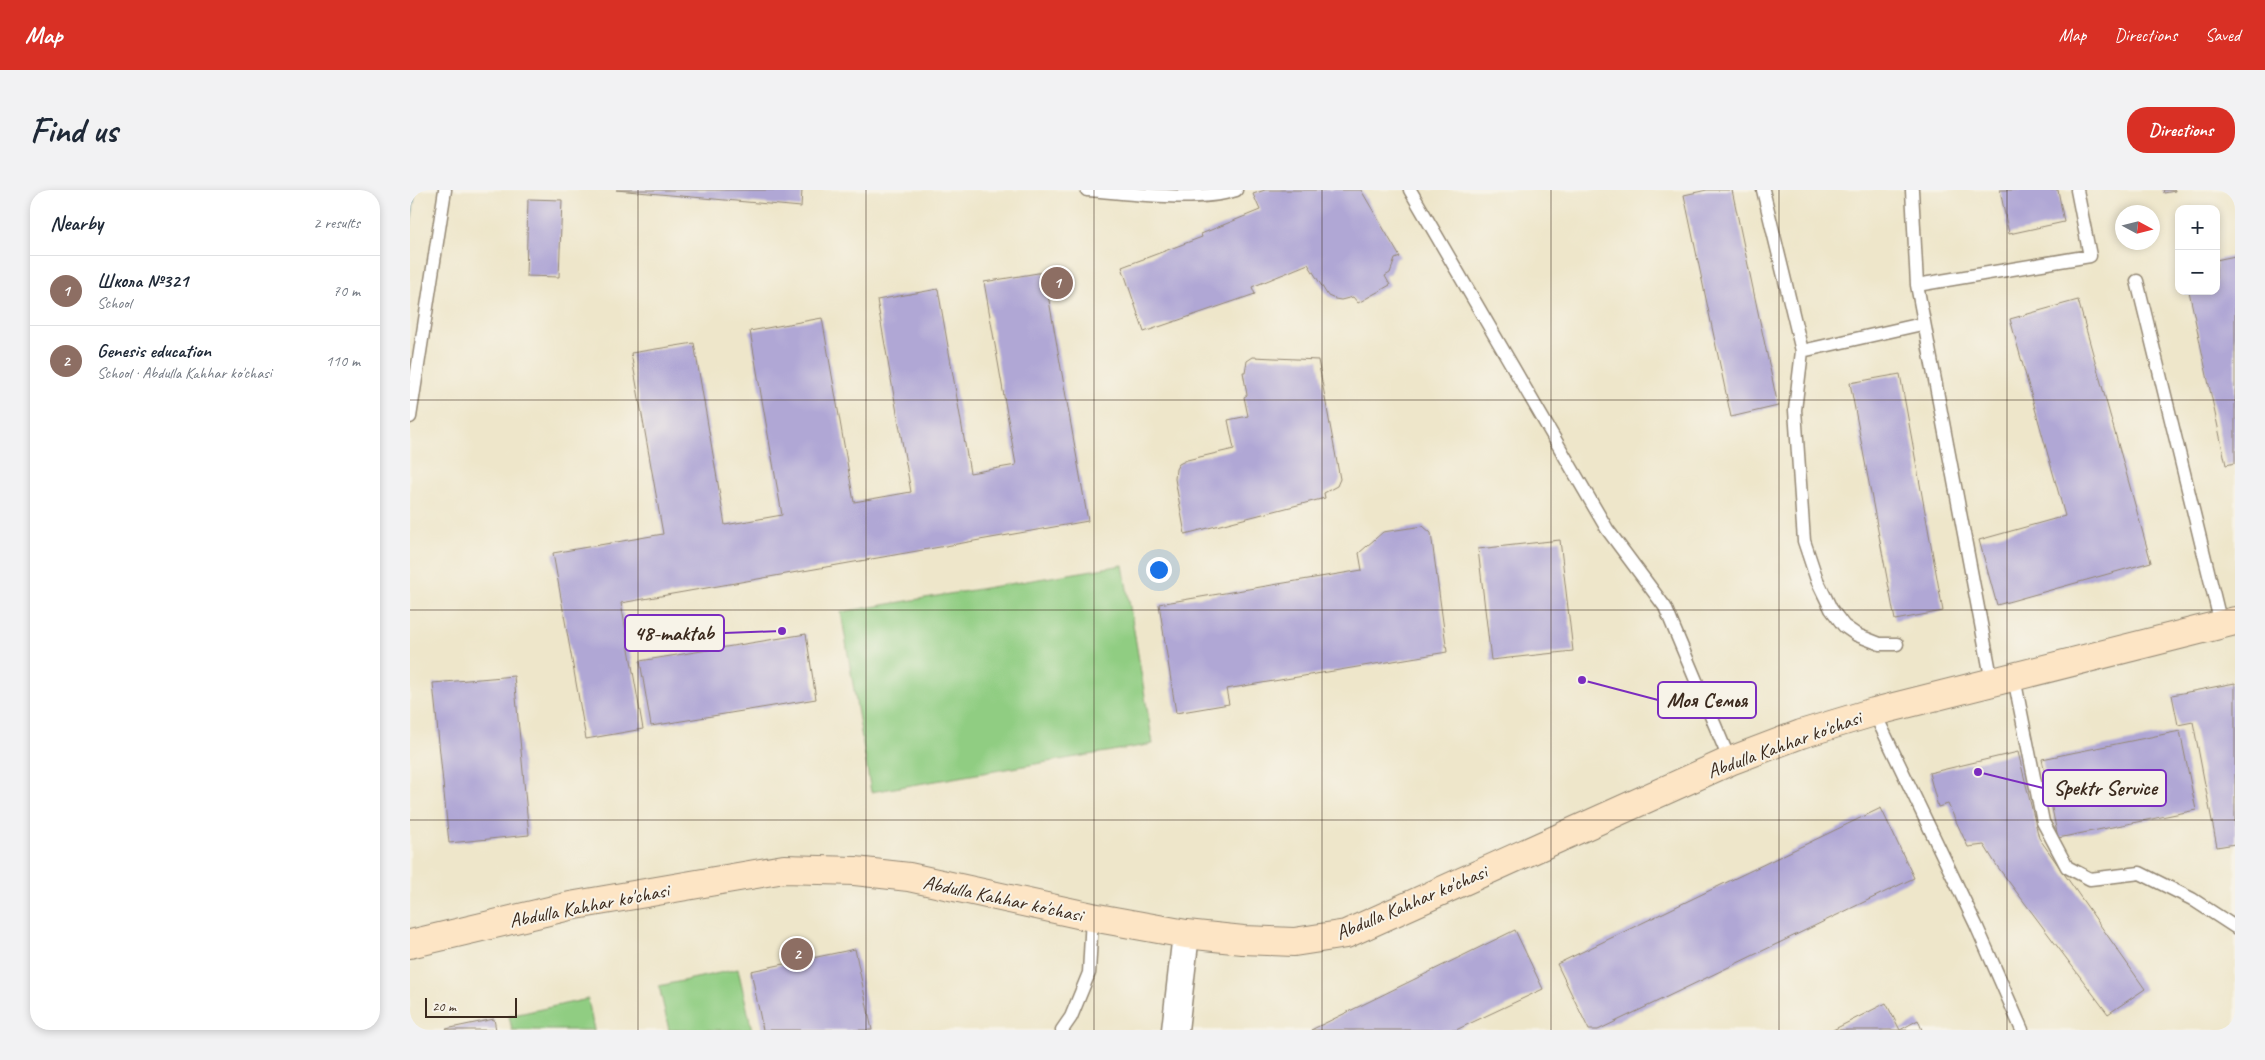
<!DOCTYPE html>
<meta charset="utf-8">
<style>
:root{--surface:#fff;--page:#f2f2f3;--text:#1f2937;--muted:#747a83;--line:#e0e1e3;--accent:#d93025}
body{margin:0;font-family:Caveat,sans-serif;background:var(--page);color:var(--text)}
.controls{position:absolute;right:15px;top:15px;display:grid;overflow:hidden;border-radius:10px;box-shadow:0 2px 8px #0003}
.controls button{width:45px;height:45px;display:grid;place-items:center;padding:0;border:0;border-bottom:1px solid var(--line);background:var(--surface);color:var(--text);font:25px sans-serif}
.compass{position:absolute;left:1705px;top:15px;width:45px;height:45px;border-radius:50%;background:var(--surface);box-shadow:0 2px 8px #0003;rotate:97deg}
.scale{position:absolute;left:15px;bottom:12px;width:92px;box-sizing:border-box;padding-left:5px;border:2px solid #3b2a1e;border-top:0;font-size:14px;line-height:18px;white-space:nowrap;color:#3b2a1e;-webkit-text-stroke:4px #f7f3e8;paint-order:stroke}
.you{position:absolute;left:748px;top:379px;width:18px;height:18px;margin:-12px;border:4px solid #fff;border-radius:50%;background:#1a73e8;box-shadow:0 0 0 8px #1a73e833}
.badge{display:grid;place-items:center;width:32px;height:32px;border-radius:50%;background:var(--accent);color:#fff;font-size:16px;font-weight:700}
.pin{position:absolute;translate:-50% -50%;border:2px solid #fff;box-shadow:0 1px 5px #0006}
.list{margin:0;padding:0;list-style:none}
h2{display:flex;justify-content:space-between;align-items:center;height:65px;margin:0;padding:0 20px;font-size:21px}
h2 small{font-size:16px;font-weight:400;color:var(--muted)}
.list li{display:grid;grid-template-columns:32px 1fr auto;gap:15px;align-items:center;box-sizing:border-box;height:70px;padding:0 20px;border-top:1px solid var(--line)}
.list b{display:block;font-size:19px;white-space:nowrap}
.list p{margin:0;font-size:16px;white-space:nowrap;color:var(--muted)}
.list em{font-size:16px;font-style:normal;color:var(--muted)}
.map{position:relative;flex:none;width:1825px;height:840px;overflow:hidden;border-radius:20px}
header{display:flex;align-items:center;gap:30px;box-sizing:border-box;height:70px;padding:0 25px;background:var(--accent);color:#fff}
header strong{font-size:24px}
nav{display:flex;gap:28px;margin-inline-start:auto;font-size:18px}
.intro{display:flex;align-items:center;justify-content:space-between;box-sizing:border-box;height:120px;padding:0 30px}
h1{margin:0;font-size:35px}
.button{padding:12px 22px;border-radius:20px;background:var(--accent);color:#fff;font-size:18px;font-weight:700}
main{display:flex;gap:30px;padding:0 30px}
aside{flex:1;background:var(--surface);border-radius:20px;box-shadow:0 2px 8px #0003}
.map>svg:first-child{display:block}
.green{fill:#90cd82;stroke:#667c50}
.water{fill:#51b4d0;stroke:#466f77}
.building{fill:#b0a7d5}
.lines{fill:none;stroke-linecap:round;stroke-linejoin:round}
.lane-casing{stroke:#948874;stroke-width:15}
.street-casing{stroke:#948874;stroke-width:29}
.secondary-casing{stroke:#948874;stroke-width:30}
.lane{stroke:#fff;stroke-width:12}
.street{stroke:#fff;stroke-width:26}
.secondary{stroke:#fde5c5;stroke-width:28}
.grid{fill:none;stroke:#3b2a1e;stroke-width:1;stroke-opacity:0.55}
.labels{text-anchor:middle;stroke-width:4;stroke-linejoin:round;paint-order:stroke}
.street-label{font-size:20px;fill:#3b2a1e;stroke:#f7f3e8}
.leader{fill:none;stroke:#7b2cbf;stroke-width:2}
.callout-dot{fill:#7b2cbf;stroke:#f7f3e8;stroke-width:2}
.callout{fill:#f7f3e8;stroke:#7b2cbf;stroke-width:2}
.callout-label{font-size:21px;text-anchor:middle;font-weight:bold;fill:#3b2a1e}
</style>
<header>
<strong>Map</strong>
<nav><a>Map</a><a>Directions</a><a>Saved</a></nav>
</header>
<div class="intro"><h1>Find us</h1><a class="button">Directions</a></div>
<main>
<aside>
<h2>Nearby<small>2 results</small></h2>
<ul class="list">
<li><span class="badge" style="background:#8d6e63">1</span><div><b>Школа №321</b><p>School</p></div><em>70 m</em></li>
<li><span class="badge" style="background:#8d6e63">2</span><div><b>Genesis education</b><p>School · Abdulla Kahhar ko'chasi</p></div><em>110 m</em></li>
</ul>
</aside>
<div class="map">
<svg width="1825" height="840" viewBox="0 0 1825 840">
<rect width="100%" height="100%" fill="#f7f3e8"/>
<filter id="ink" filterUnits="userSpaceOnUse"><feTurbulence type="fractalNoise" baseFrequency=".02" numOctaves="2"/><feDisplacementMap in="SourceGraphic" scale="10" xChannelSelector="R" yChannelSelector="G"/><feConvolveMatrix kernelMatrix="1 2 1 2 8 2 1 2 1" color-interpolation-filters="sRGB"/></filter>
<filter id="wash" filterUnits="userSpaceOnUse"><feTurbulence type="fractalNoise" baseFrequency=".0096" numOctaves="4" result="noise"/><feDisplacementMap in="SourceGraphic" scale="20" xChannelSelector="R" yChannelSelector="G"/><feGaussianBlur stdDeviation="1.12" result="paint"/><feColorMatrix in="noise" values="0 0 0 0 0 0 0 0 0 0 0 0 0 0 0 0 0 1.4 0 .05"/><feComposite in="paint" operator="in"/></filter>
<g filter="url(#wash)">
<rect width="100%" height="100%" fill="#eee6ca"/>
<path class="green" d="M713,375L743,554L461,602L431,422Z
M328,779L342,840H259L249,796Z
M178,809L184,840H102L99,826Z"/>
<path class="water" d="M0,0H6L0,40Z"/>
<g id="blocks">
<path class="building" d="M206,0H392L391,17Z
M855,0H951L990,67L985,69L980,83L975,86L980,95L948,113L943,107L931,110L925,109L918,106L898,74L842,97L845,104L734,142L712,77L792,47L791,44L850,20L843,4Z
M1297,0H1322L1368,216L1321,227L1274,5Z
M1590,0H1648L1654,32L1599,44Z
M1753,0H1765V1L1754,3Z
M118,9L152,10L149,87L116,86Z
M1825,66V273L1816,275L1779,101H1806V70Z
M634,82L678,331L211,413L233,539L176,549L143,363L253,344L221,163L284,153L315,335L372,325L340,141L412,128L444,312L501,302L467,110L528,99L560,283L606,275L574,92Z
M1668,110L1741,372L1587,415L1569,350L1655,326L1600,129Z
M843,167L908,170L930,289L927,296L914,303L915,308L775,344L765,289L766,279L769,274L777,270L824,259L818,230L838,226L834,207L837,205L833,182H835L837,171Z
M1490,184L1533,421L1485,430L1440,193Z
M1013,336L1021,343L1037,462L816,499L819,514L766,523L749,414L952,380L949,363L973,342Z
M1150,350L1163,461L1081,470L1068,359Z
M396,444L406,509L241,536L230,471Z
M104,486L119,645L39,653L23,493Z
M1825,493V654L1807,657L1783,532L1768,535L1762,505Z
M1770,541L1786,620L1648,648L1632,569Z
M1608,562L1629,648L1735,799L1698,824L1587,676L1574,655L1558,657L1538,614L1528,617L1519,583Z
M1471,618L1504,688L1188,840H1179L1147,774Z
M1105,740L1133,799L1046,840H901Z
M445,759L462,840H353L341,781Z
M1476,813L1490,840L1508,830L1512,840H1423Z
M84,829L86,840H36V839Z"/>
</g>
</g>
<g filter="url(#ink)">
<use href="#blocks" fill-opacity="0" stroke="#948874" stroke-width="1"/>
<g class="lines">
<defs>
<path id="lane" d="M677,0C720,3 785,13 826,0
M1000,0L1197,339L1255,417L1320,571
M1353,0L1392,161L1385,220L1394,351L1407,390L1421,419L1434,436L1447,445L1470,454H1487
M1502,0L1507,95
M1727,91L1811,434
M1392,161L1512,134
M0,227L35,0
M1604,488L1633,632L1657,677L1680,689L1730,683L1782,709L1825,737
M1582,492L1507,95L1680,66L1667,0
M1464,522L1566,735L1612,840
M652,840L661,827L679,783L682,727"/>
<path id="street" d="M765,840L776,744"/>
<path id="secondary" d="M0,754L160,716L374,679L445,681L499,687L682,727L776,744L833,750L884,752L936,744L1320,571L1391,544L1464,522L1825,431"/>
</defs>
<use href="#lane" class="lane-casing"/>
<use href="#street" class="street-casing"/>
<use href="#secondary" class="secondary-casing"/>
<use href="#lane" class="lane"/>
<use href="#street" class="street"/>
<use href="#secondary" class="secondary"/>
</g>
</g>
<path class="grid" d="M228,0V840M456,0V840M684,0V840M912,0V840M1141,0V840M1369,0V840M1597,0V840M0,210H1825M0,420H1825M0,630H1825"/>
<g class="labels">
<g class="street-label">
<text transform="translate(1374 554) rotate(-20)" y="7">Abdulla Kahhar ko'chasi</text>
<text transform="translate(593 708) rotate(12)" y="7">Abdulla Kahhar ko'chasi</text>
<text transform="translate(1001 712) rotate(-23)" y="7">Abdulla Kahhar ko'chasi</text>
<text transform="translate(179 715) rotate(-11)" y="7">Abdulla Kahhar ko'chasi</text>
</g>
</g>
<path class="leader" d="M372 441L314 443M1172 490L1248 510M1568 582L1633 598"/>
<g class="callout-dot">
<circle cx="372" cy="441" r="5"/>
<circle cx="1172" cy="490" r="5"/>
<circle cx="1568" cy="582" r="5"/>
</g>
<g class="callout">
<rect x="215" y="425" width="99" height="36" rx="5"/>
<rect x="1248" y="492" width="98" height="36" rx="5"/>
<rect x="1633" y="580" width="123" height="36" rx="5"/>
</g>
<g class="callout-label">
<text x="264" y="450">48-maktab</text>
<text x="1297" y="517">Моя Семья</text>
<text x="1695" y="605">Spektr Service</text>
</g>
</svg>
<div class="controls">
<button>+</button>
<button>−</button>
</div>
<svg class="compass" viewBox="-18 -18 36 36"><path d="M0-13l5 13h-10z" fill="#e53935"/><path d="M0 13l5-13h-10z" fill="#747a83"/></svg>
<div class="scale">20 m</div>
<div class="you"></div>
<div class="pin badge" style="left:647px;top:93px;background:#8d6e63">1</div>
<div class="pin badge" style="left:387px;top:764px;background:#8d6e63">2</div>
</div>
</main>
